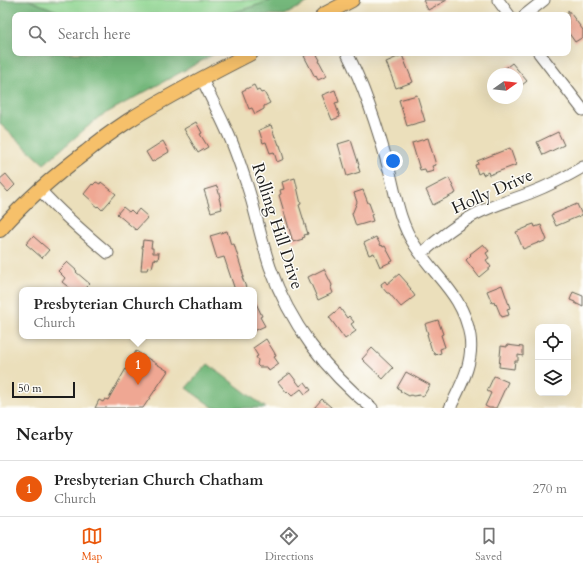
<!DOCTYPE html>
<style>
:root{--surface:#fff;--page:#f2f2f2;--text:#222;--muted:#767676;--line:#e0e0e0;--accent:#ea580c}
body{margin:0;font-family:Cardo,serif;background:var(--page);color:var(--text)}
.controls{position:absolute;right:12px;bottom:12px;display:grid;overflow:hidden;border-radius:8px;box-shadow:0 4px 16px #0002}
.controls button{width:36px;height:36px;display:grid;place-items:center;padding:0;border:0;border-bottom:1px solid var(--line);background:var(--surface);color:var(--text);font:20px sans-serif}
.compass{position:absolute;left:487px;top:68px;width:36px;height:36px;border-radius:50%;background:var(--surface);box-shadow:0 4px 16px #0002;rotate:75deg}
.scale{position:absolute;left:12px;bottom:10px;width:63px;box-sizing:border-box;padding-left:4px;border:2px solid #1c1c1c;border-top:0;font-size:11px;line-height:14px;white-space:nowrap;color:#1c1c1c;-webkit-text-stroke:3px #fdfcf7;paint-order:stroke}
.you{position:absolute;left:393px;top:161px;width:14px;height:14px;margin:-10px;border:3px solid #fff;border-radius:50%;background:#1a73e8;box-shadow:0 0 0 6px #1a73e833}
.badge{display:grid;place-items:center;width:26px;height:26px;border-radius:50%;background:var(--accent);color:#fff;font-size:13px;font-weight:700}
.pin{position:absolute;translate:-50% -33px;filter:drop-shadow(0 1px 2px #0008)}
.pin::after{content:'';position:absolute;top:21px;width:14px;height:12px;background:inherit;clip-path:polygon(0 0,100% 0,50% 100%)}
.popup{position:absolute;left:19px;top:287px;width:238px;height:52px;box-sizing:border-box;display:grid;place-content:center;border-radius:8px;background:var(--surface);filter:drop-shadow(0 1px 3px #0005);font-size:13px;white-space:nowrap;color:var(--muted)}
.popup b{font-size:15px;color:var(--text)}
.popup::after{content:'';position:absolute;left:50%;top:100%;margin-left:-8px;border:8px solid transparent;border-top-color:var(--surface)}
.list{margin:0;padding:0;list-style:none}
h2{display:flex;justify-content:space-between;align-items:center;height:52px;margin:0;padding:0 16px;font-size:17px}
h2 small{font-size:13px;font-weight:400;color:var(--muted)}
.list li{display:grid;grid-template-columns:26px 1fr auto;gap:12px;align-items:center;box-sizing:border-box;height:56px;padding:0 16px;border-top:1px solid var(--line)}
.list b{display:block;font-size:15px;white-space:nowrap}
.list p{margin:0;font-size:13px;white-space:nowrap;color:var(--muted)}
.list em{font-size:13px;font-style:normal;color:var(--muted)}
.icon{flex:none;width:22px;height:22px;fill:none;stroke:currentColor;stroke-width:2;stroke-linecap:round;stroke-linejoin:round}
.map{position:relative;flex:none;width:583px;height:408px;overflow:hidden}
.search{position:absolute;background:var(--surface);box-shadow:0 4px 16px #0002;left:12px;right:12px;top:12px;height:44px;display:flex;align-items:center;gap:10px;box-sizing:border-box;padding:0 14px;border-radius:8px;color:var(--muted);font-size:15px}
.sheet{height:108px;background:var(--surface)}
nav{display:flex;justify-content:space-around;align-items:center;box-sizing:border-box;height:56px;border-top:1px solid var(--line);background:var(--surface);font-size:11px;color:var(--muted)}
nav a{display:grid;justify-items:center;gap:2px}
nav .on{color:var(--accent)}
.map>svg:first-child{display:block}
.green{fill:#90d792;stroke:#567a57}
.forest{fill:#74b87c;stroke:#486a4c}
.building{fill:#efa793}
.lines{fill:none;stroke-linecap:round;stroke-linejoin:round}
.minor-casing{stroke:#646054;stroke-width:13}
.major-casing{stroke:#646054;stroke-width:16}
.minor{stroke:#fff;stroke-width:11}
.major{stroke:#f6c06b;stroke-width:14}
.labels{text-anchor:middle;stroke-width:3;stroke-linejoin:round;paint-order:stroke}
.street-label{font-size:17px;fill:#1c1c1c;stroke:#fdfcf7}
</style>
<div class="map">
<svg width="583" height="408" viewBox="0 0 583 408">
<rect width="100%" height="100%" fill="#fdfcf7"/>
<filter id="ink" filterUnits="userSpaceOnUse"><feTurbulence type="fractalNoise" baseFrequency=".025" numOctaves="2"/><feDisplacementMap in="SourceGraphic" scale="8" xChannelSelector="R" yChannelSelector="G"/><feConvolveMatrix kernelMatrix="1 2 1 2 8 2 1 2 1" color-interpolation-filters="sRGB"/></filter>
<filter id="wash" filterUnits="userSpaceOnUse"><feTurbulence type="fractalNoise" baseFrequency=".012" numOctaves="4" result="noise"/><feDisplacementMap in="SourceGraphic" scale="16" xChannelSelector="R" yChannelSelector="G"/><feGaussianBlur stdDeviation="0.9" result="paint"/><feColorMatrix in="noise" values="0 0 0 0 0 0 0 0 0 0 0 0 0 0 0 0 0 1.4 0 .05"/><feComposite in="paint" operator="in"/></filter>
<g filter="url(#wash)">
<rect width="100%" height="100%" fill="#ebdfbb"/>
<path class="green" d="M28,0H273L242,10L221,15H68Z"/>
<path class="forest" d="M0,0H28L68,15H15V53H216L99,117L44,164L0,124Z
M273,0H312L285,15H221L242,10Z
M208,364L266,408H214L186,388Z"/>
<g id="blocks">
<path class="building" d="M423,0H447L428,10Z
M568,10L583,30V37L575,42L568,32Z
M310,53H316L320,60L319,61L327,76L318,80L316,76L315,77L304,56Z
M402,55L413,82L396,88L386,62Z
M512,63L527,81L517,89V74H506L503,70Z
M254,85L257,91L259,90L261,93L264,92L270,103L264,106V109L255,114L252,108L249,109L242,91Z
M335,90L339,102L335,103L340,117L332,120L322,95Z
M417,95L425,121L407,126L399,100Z
M196,122L202,133L200,134L208,147L198,153L184,129Z
M271,125L275,137H276L279,145H280L284,159L277,162L274,152L270,153L266,142L263,143L259,130Z
M558,132L564,145L543,155L537,142Z
M428,138L436,165L432,166L434,171L426,173L425,169L420,170L412,143Z
M351,140L359,165L358,166L360,172L347,176L338,144Z
M163,141L169,152L152,162L146,152Z
M510,148L516,165L489,175L488,172L483,175L482,172L478,174L475,165L478,164L477,161Z
M6,174L15,185L8,192L0,183V179Z
M295,178L301,204L299,205L308,234L304,235L305,237L302,238L303,239L293,242L279,195L281,194L280,190L284,189L282,182Z
M449,178L456,193L433,205L426,190Z
M96,182L100,184L101,182L116,194L102,210L98,206L97,207L92,203L93,202L84,194L92,184L93,185Z
M217,186L220,197L219,198L222,209L211,212L204,190Z
M363,190L368,203H369L373,214L371,215L373,221L356,226L352,214L357,202L354,193Z
M577,204L582,215L556,226L551,215Z
M123,207L129,212L131,210L135,214L139,209L148,217L136,230L117,214Z
M534,224L535,227L541,225L547,240L540,243V242L523,249L516,232L528,227V226Z
M227,231L231,245L234,244L244,277H242L247,290H235L224,257L217,259L213,246L210,236Z
M33,236L49,250L42,258L26,244Z
M376,237L381,246L382,245L383,247L385,246L393,261L380,267L374,253L369,255L364,243Z
M143,240L152,241L151,248H153V253H159L158,260L154,259L152,268L148,267L147,270H141L143,248H142Z
M483,244L489,251L486,253L489,258L486,260L491,267L479,277L466,260L471,255L470,254Z
M67,262L77,271L76,272L90,284L84,290H72L62,282L65,278L58,271Z
M324,269L332,285L331,288L333,293L318,300L308,277Z
M399,274L408,284H407L411,289H410L415,296L401,307L389,293H387L382,287L381,284L385,281L387,284Z
M502,285L510,308L507,309L509,315L502,317V316H501L496,304L495,305L494,302L492,303L487,291Z
M573,292L583,296V307L575,303V302L570,300Z
M254,299L262,316L260,317L265,326L254,331Z
M340,308L347,318L349,316L354,322L351,324L356,331L345,339L329,317Z
M438,320L443,334L441,335L445,347L440,349L441,353L435,355L433,351H432L427,334H428L425,324Z
M266,339L274,352L276,356L274,357L279,364L269,371L267,367H259L257,365L258,360L256,357L258,356L253,348Z
M507,345L523,347V356L518,355V361H515L514,369L499,367L501,346L507,347Z
M372,348L393,368L383,379L362,359Z
M136,351L168,371L143,408H95L99,400L103,402L105,399L108,400Z
M406,372L430,385L423,397L420,395L413,396L411,395L409,396L400,391L401,390L397,388Z
M290,373L300,386L305,382L311,390L305,394L301,389L292,396L288,392L287,393L278,382Z
M494,376L508,382L496,408H489L485,406L491,393L487,391Z
M322,399L332,408H314Z"/>
</g>
</g>
<g filter="url(#ink)">
<use href="#blocks" fill-opacity="0" stroke="#646054" stroke-width="1"/>
<g class="lines">
<defs>
<path id="minor" d="M498,0L509,15
M525,15L544,0
M347,53C366,90 379,132 390,173C396,197 400,223 414,244C435,278 463,294 470,336C474,363 461,385 450,408
M539,53L583,110
M202,79C210,96 219,113 227,131C235,148 241,167 247,185C256,212 261,240 270,267C289,322 326,372 372,408
M40,190C61,213 84,233 108,253
M421,254C438,239 455,225 476,214C493,205 512,200 530,193C548,186 566,177 583,167"/>
<path id="major" d="M323,15L352,0
M0,230C25,201 55,175 86,152C99,141 113,131 128,121C167,96 209,75 251,53"/>
</defs>
<use href="#minor" class="minor-casing"/>
<use href="#major" class="major-casing"/>
<use href="#minor" class="minor"/>
<use href="#major" class="major"/>
</g>
</g>
<g class="labels">
<g class="street-label">
<text transform="translate(492 191) rotate(-24)" y="6">Holly Drive</text>
<text transform="translate(278 226) rotate(72)" y="6">Rolling Hill Drive</text>
</g>
</g>
</svg>
<div class="controls">
<button><svg class="icon" aria-label="locate" viewBox="0 0 24 24"><circle cx="12" cy="12" r="6"/><path d="M12 2v4M12 18v4M2 12h4M18 12h4"/></svg></button>
<button><svg class="icon" aria-label="layers" viewBox="0 0 24 24"><path d="M12 4l9 5-9 5-9-5zM3 14l9 5 9-5"/></svg></button>
</div>
<svg class="compass" viewBox="-18 -18 36 36"><path d="M0-13l5 13h-10z" fill="#e53935"/><path d="M0 13l5-13h-10z" fill="#767676"/></svg>
<div class="scale">50 m</div>
<div class="you"></div>
<div class="pin badge" style="left:138px;top:385px">1</div>
<div class="popup"><b>Presbyterian Church Chatham</b>Church</div>
<div class="search"><svg class="icon" aria-label="search" viewBox="0 0 24 24"><circle cx="10" cy="10" r="6"/><path d="M15 15l6 6"/></svg>Search here</div>
</div>
<section class="sheet">
<h2>Nearby<small></small></h2>
<ul class="list">
<li><span class="badge">1</span><div><b>Presbyterian Church Chatham</b><p>Church</p></div><em>270 m</em></li>
</ul>
</section>
<nav>
<a class="on"><svg class="icon" aria-label="map" viewBox="0 0 24 24"><path d="M3 6l6-2 6 2 6-2v14l-6 2-6-2-6 2zM9 4v14M15 6v14"/></svg>Map</a>
<a><svg class="icon" aria-label="directions" viewBox="0 0 24 24"><path d="M12 3l9 9-9 9-9-9zM9 14v-3h6M13 9l2 2-2 2"/></svg>Directions</a>
<a><svg class="icon" aria-label="saved" viewBox="0 0 24 24"><path d="M7 4h10v16l-5-4-5 4z"/></svg>Saved</a>
</nav>
